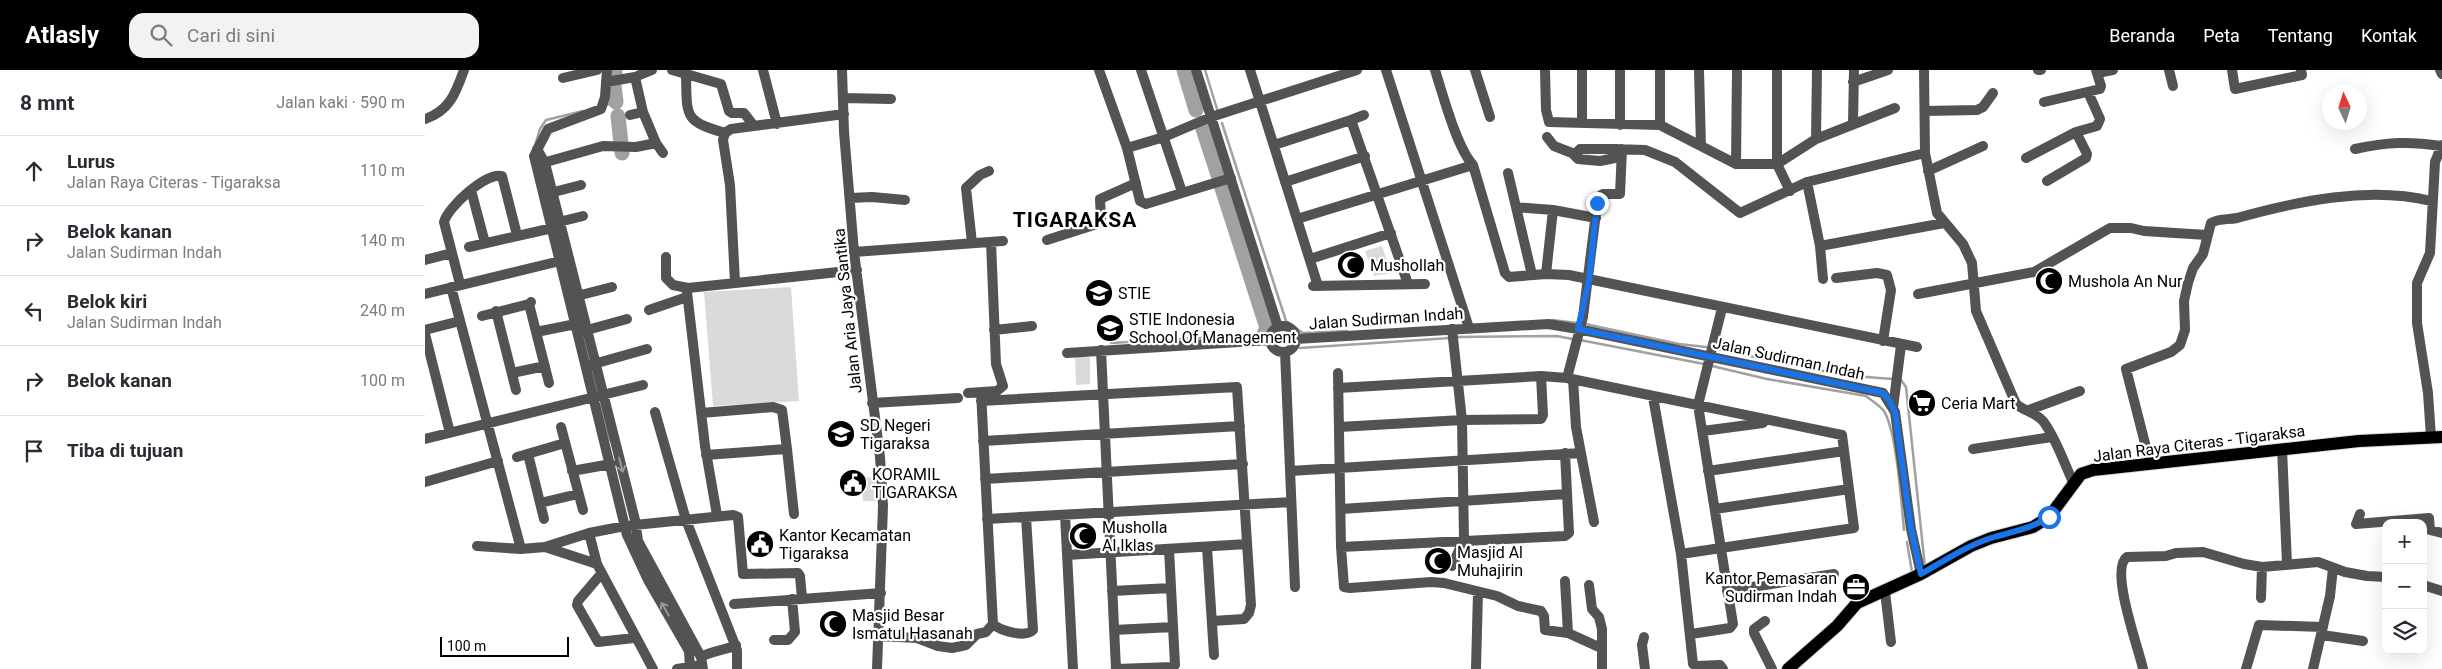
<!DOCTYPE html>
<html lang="id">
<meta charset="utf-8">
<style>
:root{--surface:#fff;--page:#f2f2f3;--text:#2b2b33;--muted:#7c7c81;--line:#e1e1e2;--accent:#000}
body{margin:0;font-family:Roboto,sans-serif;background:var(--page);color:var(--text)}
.controls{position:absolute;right:15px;bottom:15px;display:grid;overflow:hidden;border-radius:10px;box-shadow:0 5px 20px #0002}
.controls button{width:45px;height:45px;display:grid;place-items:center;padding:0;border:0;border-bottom:1px solid var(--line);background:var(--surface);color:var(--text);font:25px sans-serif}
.compass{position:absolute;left:1897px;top:15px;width:45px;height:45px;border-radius:50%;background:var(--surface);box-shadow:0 5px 20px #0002;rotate:356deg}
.scale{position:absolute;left:15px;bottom:12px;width:129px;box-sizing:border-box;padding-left:5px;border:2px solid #000;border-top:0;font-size:14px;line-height:18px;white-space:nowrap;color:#000;-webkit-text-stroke:4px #fff;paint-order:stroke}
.stop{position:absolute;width:15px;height:15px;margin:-11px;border:4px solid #1a73e8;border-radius:50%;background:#fff}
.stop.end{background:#1a73e8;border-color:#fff;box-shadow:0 1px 5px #0008}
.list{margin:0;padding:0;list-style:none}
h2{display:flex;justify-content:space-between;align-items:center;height:65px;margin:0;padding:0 20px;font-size:21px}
h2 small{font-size:16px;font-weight:400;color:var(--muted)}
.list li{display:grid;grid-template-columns:32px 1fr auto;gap:15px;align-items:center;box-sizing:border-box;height:70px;padding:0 20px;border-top:1px solid var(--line)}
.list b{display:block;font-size:19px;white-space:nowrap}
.list p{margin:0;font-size:16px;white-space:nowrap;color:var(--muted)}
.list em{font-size:16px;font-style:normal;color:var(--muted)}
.icon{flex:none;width:28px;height:28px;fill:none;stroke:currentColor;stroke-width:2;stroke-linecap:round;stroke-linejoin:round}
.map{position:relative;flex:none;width:2017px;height:599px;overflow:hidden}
header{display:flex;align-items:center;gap:30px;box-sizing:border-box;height:70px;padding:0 25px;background:var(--accent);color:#fff}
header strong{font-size:24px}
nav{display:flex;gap:28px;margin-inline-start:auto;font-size:18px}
.search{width:350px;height:45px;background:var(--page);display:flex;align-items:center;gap:12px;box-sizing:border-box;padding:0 18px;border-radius:15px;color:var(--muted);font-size:19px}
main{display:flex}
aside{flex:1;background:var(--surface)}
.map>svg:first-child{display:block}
.green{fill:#dadada}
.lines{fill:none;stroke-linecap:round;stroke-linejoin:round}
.stream{stroke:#a1a1a1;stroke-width:2.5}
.river{stroke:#a1a1a1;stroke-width:15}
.major-casing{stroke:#dbdbdb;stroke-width:14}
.minor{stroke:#535353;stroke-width:10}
.major{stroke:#000;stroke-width:12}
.oneway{stroke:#989898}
.route{stroke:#1a73e8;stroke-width:6}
.labels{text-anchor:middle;stroke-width:4.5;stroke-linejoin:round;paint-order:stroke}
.poi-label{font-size:16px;fill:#000;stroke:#fff;text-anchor:start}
.street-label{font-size:16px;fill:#000;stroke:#fff}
.district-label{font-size:21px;font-weight:bold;letter-spacing:1px;fill:#000;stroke:#fff}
</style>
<header>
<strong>Atlasly</strong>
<div class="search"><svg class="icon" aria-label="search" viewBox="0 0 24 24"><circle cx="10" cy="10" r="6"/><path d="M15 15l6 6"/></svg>Cari di sini</div>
<nav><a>Beranda</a><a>Peta</a><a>Tentang</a><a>Kontak</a></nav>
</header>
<main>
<aside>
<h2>8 mnt<small>Jalan kaki · 590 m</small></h2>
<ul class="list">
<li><svg class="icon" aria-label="ahead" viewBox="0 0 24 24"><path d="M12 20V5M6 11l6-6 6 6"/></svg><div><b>Lurus</b><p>Jalan Raya Citeras - Tigaraksa</p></div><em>110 m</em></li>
<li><svg class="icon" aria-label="right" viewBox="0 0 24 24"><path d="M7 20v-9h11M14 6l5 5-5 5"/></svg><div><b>Belok kanan</b><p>Jalan Sudirman Indah</p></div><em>140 m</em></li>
<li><svg class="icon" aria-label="left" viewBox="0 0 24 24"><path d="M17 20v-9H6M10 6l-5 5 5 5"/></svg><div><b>Belok kiri</b><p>Jalan Sudirman Indah</p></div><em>240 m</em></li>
<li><svg class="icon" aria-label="right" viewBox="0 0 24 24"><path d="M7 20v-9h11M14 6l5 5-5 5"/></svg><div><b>Belok kanan</b></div><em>100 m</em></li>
<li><svg class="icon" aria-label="arrive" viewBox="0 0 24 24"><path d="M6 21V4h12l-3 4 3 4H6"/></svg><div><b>Tiba di tujuan</b></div></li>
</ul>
</aside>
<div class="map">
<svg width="2017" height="599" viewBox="0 0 2017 599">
<rect width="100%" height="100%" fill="#fff"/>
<path class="green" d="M957,176L966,203L949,206L940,181Z
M366,217L374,331L288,336L279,222Z
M650,287H665V314L651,315Z
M451,407V431H438L437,408Z"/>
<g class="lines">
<path class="stream" d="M780,0L792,39
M181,35L191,32
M797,53L861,251L878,263L922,261
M110,75L115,59L121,50L158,41
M1127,250L1153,253
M1160,254L1254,274L1281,277
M1033,267L1132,266L1147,269
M1155,270L1279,294
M686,273L839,264
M875,278L1025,268
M1292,279C1350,291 1410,307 1470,309
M1287,296L1342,309L1441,326C1447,331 1454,335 1459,341C1472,363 1476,431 1479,460
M166,298L172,320
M1476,310L1481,317L1500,497
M175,334L185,370
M1482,472L1487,502"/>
<path class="river" d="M759,0L771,40
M190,2L188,7L191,32
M193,46L197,83
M778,59L793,105
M796,115L842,258L839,264"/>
<defs>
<path id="major" d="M1363,599L1412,556L1432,533L1496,504L1546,476L1566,468L1608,457L1624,447L1656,404L1668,400L1934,371L2017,367"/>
</defs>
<use href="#major" class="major-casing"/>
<path class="minor" d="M182,0L180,27L176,39L123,59L109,86L202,465L223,510L264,581L265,599
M247,0L296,14L304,41L307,43H319L329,56
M338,0L352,54
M417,0L419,62L429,182L455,387L458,436L452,599
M674,0L702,78L715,131L721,134L806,108
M716,0L757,122
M771,0L853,257
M825,0L893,216
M961,0L1044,258
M1010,0C1018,25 1032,78 1048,95L1080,203L1084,207L1121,204L1144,205L1492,277
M1050,0L1065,47
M1120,0L1121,40L1124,52L1235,55L1311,94H1352L1391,69L1470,38
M1274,0L1276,76
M1352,0V94L1365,121
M1499,0L1500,83L1512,143L1538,174L1547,193L1551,241L1591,334C1599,341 1610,342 1618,351C1631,368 1639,393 1648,412
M1613,0H1616
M1744,0L1748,16
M1807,0L1810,19L1877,5L1876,0
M2015,0L2017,4
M1672,3L1688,0
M261,6C262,47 259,51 300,63
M210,7L218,42L231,73
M138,8L172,0
M181,12L210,7L227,0
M1428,12L1463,0
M418,28L466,29
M1619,32L1675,19L1676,16L1671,0
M1500,41L1552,40L1558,37L1568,23
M205,45L218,42
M939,45L926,50L983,214
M0,49C25,41 31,22 39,0
M1157,53V0
M1428,54L1429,0
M1195,55V0
M1235,55V0
M1122,67L1129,76L1147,83L1153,89L1175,91L1190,88V79L1220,80L1250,92L1315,143L1382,112L1500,83
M1391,69L1392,0
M849,75L926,50
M702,78L739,67L786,47L932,0
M112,79L120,93L210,450L213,471L276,587L278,599
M1930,79C1962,72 1984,71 2016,76
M1601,88L1651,62
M1153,89L1152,82L1155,79H1190
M114,94L178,76L211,77L231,73L238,83
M1311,94L1312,0
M1503,101L1558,76
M1083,103L1107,205
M1622,111L1661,88L1662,84L1651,62L1672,56L1675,49L1663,22
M860,112L940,86
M1382,112L1395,176L1398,209
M46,120L60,173
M121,124L156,115
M425,128L447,127L480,130
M1091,137L1128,140L1171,148
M872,149L1048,95
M134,152L158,146
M622,170L672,154L676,149L675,129L711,113
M547,173L541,118L555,105L564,101
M1395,176L1519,153
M44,177L132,157
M429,182L578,171
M241,187V208L248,215L263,218L432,200
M885,189L966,163
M0,190L27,183
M1121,204L1128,140
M1411,208L1452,203L1462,205L1466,220L1458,271
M310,212L305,115L298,70L300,63L306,59L419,44
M35,214L19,152C23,137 61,102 77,106L92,165
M888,216L1000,214
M26,217L96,479L120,477L164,463L200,456L308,445L313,447L318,504L373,503L375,506L377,528
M263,218L262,222L280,376L292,445
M0,224L135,191
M1493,224L1609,202L1685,158H1706L1719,161L1782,165
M152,226L187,217
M106,232L104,234L124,313
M224,240L262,227
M71,241L91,320
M57,246L104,234
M845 269a13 13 0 1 1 26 0a13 13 0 1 1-26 0Z
M1027,259L1037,350L1039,469L1027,496
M0,260L35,251
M569,260L607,256
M111,262L151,254
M155,262L202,249
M0,264L25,363
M871,269L1123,254L1153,259L1458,323L1470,342L1486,459L1496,504
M676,280L691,599
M860,282L870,517
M642,283L845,270
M165,295L222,279
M87,303L120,296
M913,303L916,477L919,517L925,518L1006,512L1019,513L1072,526L1093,536L1116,541L1119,546L1120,560L1143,563
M1142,308L1158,247L1173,127L1178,124H1195L1197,79
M1148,309L1151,357L1169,452
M913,318L1116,306L1142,308L1417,365L1429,458L1256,484
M543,323L572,321L578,316L571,294L566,172
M1228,327L1256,484L1268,594L1272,596L1295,595L1298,599
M556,331L812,317L826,535L824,543L819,549L787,551
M447,333L533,328
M1468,338L1476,275
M1604,340L1655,321
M230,342L261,450L312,580V599
M276,343L348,337L357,340L362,379L281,385
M136,357L158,440
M914,357L1037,350L1116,349L1118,345L1116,306
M1278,361L1338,353
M2006,367L2003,323L1992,253V213L2005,183L2010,92L2017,75
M0,369L218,315
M558,371L815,356
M362,379L369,444
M1548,379L1627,367
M1857,379L1862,494
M103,384L119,449
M92,387L140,373
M1725,393L1701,299L1746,282L1755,275L1760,260L1759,231L1763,213L1768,198L1778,184L1786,153C1794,148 1803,150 1812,148C1873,131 1944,116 2006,131
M147,401L186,394
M865,401L1156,383
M1283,401L1419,381
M560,409L818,394
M0,412L73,391
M115,433L153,424
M916,439L1142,424
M1290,439L1424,419
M1935,444L1931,454L2004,448L2005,460L2017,463
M640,445L648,599
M562,449L866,432
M52,476L96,479
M120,477L172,494L164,463
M782,477L789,585
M916,477L1140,466L1144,463L1140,383
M642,485L822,474
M172,494L228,599
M176,504L153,531L152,535L173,572L209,568
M1140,511L1143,563L1176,578
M1164,515L1167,539L1174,547L1177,559V599
M1998,515L2017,521
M687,521L746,518
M1302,521L1409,504
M1460,522L1466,572
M1836,528L1837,497
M309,534L456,523
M1340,551L1329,559V563L1347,599
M568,554C576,561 600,568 608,560L601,447
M689,560L748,557
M1266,564L1305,558L1308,554L1273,335L1297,238
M1897,565L1938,571
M453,566L492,568L513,576L527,578L541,575L552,564L561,562L568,554L556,322
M1219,567L1217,575L1220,599
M349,570H363L370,562L367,529
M276,587C287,580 299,581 311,575
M252,599L271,596
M691,599L748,597L750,595L744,479
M1051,599L1053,522
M1718,599C1714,579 1684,499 1702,487L1741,486L1751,483L1778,482L1819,494L1837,497L1893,492L1920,502L1942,506L1961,507
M1821,599L1834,555L1898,557
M1888,599L1905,526L1908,498"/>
<use href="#major" class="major"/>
</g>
<defs><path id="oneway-shaft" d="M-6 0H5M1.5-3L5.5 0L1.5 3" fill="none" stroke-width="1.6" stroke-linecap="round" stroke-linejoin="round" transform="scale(1.25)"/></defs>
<g class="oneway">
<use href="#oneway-shaft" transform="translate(196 395) rotate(75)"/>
<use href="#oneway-shaft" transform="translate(240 539) rotate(-120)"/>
</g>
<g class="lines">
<path class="route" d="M1172,133L1164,210L1153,259L1458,323L1464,330L1470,342L1486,459L1496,504C1519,491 1541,476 1566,468C1588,461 1603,460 1624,447"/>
</g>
<defs>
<symbol id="mosque-disc" viewBox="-11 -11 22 22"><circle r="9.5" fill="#000" stroke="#fff"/><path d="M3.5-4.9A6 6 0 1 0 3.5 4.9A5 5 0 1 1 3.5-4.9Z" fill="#fff"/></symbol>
<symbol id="university-disc" viewBox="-11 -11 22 22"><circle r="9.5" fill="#000" stroke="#fff"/><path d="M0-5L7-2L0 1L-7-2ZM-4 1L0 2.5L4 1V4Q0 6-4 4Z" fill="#fff"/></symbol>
<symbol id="supermarket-disc" viewBox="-11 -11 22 22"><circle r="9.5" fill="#000" stroke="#fff"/><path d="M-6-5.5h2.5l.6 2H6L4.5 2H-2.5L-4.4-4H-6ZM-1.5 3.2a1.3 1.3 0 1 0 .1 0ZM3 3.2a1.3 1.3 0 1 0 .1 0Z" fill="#fff"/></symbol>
<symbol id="school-disc" viewBox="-11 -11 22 22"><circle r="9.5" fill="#000" stroke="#fff"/><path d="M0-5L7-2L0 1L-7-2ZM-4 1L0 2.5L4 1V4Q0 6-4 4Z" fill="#fff"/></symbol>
<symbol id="civic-disc" viewBox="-11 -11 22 22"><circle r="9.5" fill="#000" stroke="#fff"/><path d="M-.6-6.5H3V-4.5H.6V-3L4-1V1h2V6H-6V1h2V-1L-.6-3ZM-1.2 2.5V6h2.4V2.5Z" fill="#fff"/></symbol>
<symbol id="office-disc" viewBox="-11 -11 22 22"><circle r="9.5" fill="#000" stroke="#fff"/><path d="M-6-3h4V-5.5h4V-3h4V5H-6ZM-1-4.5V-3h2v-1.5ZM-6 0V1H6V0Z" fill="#fff"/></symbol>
</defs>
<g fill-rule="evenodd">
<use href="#mosque-disc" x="910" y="179" width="32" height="32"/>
<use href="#mosque-disc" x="1608" y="195" width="32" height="32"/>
<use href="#university-disc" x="658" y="207" width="32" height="32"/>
<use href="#university-disc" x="669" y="242" width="32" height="32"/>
<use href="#supermarket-disc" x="1481" y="317" width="32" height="32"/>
<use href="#school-disc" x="400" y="348" width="32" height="32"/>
<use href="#civic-disc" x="412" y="397" width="32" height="32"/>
<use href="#mosque-disc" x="642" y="450" width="32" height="32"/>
<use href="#civic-disc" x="319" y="458" width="32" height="32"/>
<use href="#mosque-disc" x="997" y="475" width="32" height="32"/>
<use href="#office-disc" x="1415" y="501" width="32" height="32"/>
<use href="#mosque-disc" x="392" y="538" width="32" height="32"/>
</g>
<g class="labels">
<g class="poi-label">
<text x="945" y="201">Mushollah</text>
<text x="1643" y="217">Mushola An Nur</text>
<text x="693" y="229">STIE</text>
<text x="704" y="255">STIE Indonesia<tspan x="704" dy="18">School Of Management</tspan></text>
<text x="1516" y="339">Ceria Mart</text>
<text x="435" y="361">SD Negeri<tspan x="435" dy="18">Tigaraksa</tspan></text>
<text x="447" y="410">KORAMIL<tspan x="447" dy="18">TIGARAKSA</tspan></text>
<text x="677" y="463">Musholla<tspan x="677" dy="18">Al Iklas</tspan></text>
<text x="354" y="471">Kantor Kecamatan<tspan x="354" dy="18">Tigaraksa</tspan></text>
<text x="1032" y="488">Masjid Al<tspan x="1032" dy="18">Muhajirin</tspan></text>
<text x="1412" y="514" text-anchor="end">Kantor Pemasaran<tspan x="1412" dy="18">Sudirman Indah</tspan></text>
<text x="427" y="551">Masjid Besar<tspan x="427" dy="18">Ismatul Hasanah</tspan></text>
</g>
<g class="street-label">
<text transform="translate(422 241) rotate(-96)" y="6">Jalan Aria Jaya Santika</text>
<text transform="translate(961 248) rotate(-4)" y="6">Jalan Sudirman Indah</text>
<text transform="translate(1364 288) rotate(12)" y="6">Jalan Sudirman Indah</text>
<text transform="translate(1774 373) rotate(-7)" y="6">Jalan Raya Citeras - Tigaraksa</text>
</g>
<g class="district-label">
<text x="650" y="157">TIGARAKSA</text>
</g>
</g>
</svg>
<div class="controls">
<button>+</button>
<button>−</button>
<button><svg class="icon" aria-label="layers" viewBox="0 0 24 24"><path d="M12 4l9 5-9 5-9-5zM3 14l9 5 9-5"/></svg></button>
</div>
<svg class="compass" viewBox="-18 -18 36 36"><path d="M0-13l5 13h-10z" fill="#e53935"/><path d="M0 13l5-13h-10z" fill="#7c7c81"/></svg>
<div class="scale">100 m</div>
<div class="stop" style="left:1624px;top:447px"></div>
<div class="stop end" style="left:1172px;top:133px"></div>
</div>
</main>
